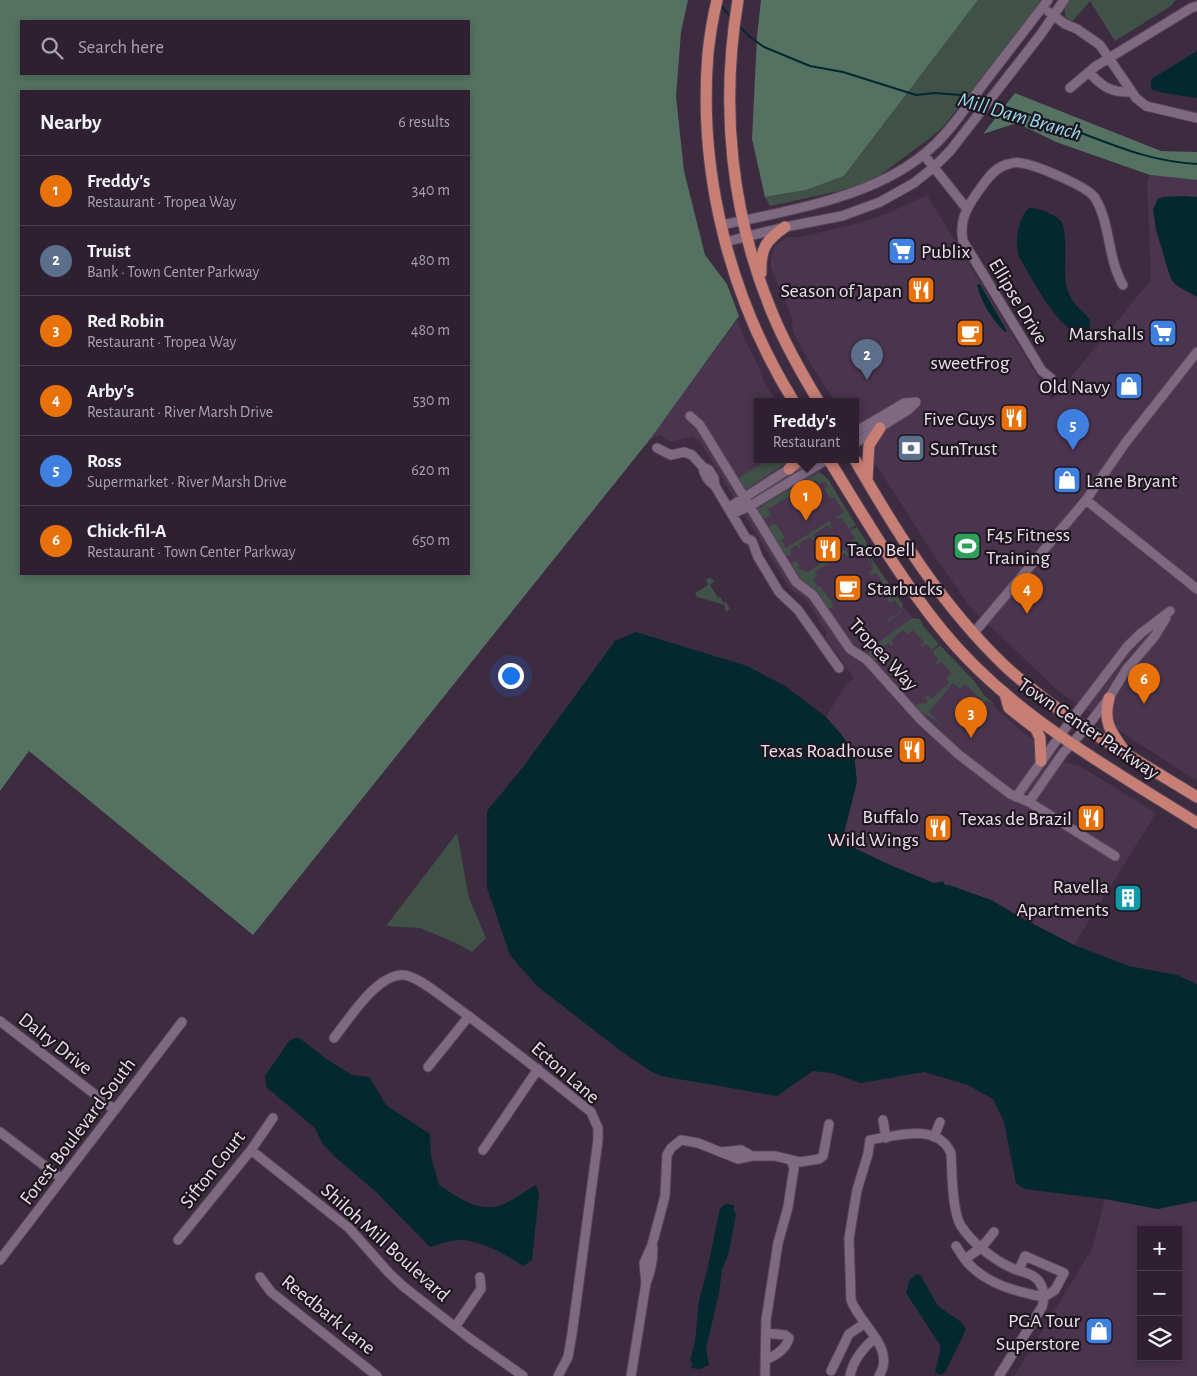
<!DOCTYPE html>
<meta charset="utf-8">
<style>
:root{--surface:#2e2030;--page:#3a2d3c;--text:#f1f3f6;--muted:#a7a3ab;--line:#493e4c;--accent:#ea580c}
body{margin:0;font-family:"Alegreya Sans",sans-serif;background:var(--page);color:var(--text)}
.controls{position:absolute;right:15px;bottom:15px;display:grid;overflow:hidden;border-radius:0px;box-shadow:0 2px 8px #0003}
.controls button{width:45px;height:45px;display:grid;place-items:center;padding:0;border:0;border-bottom:1px solid var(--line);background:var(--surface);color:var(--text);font:25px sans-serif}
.you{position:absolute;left:510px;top:675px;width:18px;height:18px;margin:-12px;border:4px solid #fff;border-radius:50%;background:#1a73e8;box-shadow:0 0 0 8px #1a73e833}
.badge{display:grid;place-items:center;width:32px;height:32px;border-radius:50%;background:var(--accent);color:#fff;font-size:16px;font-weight:700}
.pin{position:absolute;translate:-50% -41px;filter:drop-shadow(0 1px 2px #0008)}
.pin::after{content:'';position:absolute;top:26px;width:18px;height:15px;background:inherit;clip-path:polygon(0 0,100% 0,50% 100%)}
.popup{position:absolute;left:754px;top:398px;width:105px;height:65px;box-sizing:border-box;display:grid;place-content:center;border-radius:0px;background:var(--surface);filter:drop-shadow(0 1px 4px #0005);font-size:16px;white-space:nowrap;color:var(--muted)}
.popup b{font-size:19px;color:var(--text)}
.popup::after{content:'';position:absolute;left:50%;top:100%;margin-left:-10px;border:10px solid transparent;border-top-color:var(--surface)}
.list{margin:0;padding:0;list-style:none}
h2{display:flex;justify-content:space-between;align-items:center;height:65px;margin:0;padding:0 20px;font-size:21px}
h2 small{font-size:16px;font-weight:400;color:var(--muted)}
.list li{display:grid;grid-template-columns:32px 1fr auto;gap:15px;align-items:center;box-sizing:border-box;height:70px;padding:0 20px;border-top:1px solid var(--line)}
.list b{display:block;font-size:19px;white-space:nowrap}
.list p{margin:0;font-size:16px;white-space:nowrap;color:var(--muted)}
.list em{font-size:16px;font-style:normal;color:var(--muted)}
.icon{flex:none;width:28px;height:28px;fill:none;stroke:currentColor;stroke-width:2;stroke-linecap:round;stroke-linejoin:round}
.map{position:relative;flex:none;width:1197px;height:1376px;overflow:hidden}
.search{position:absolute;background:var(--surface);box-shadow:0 2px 8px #0003;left:20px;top:20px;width:450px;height:55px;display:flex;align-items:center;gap:12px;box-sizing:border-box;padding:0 18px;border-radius:0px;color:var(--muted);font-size:19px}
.panel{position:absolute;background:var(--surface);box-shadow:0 2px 8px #0003;left:20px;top:90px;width:450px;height:485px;border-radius:0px}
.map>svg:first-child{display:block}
.built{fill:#4b344e;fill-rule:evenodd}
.green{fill:#405147}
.forest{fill:#547161;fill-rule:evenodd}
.water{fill:#042830}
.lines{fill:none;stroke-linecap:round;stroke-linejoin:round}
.stream{stroke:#042830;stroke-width:2}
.minor-casing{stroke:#574759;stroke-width:11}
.major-casing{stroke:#574759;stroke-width:13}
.minor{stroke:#7e6981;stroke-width:9}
.major{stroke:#c77e74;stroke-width:11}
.labels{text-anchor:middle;stroke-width:4.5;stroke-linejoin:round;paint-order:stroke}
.poi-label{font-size:20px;fill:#eadeeb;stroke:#1f1720;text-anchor:end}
.street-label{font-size:20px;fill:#eadeeb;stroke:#1f1720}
.water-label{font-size:21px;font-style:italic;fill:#95d8e9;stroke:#1f1720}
</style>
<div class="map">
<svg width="1197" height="1376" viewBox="0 0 1197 1376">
<rect width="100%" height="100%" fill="#3d2b40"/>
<path class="built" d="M1150,175L1197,180V781L1059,692L969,606L932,552L855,432V402H835L811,365L793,332L792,318L771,268V258L774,247L787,237H800L859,223L886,214L927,195L1052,400L1151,280L1147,181Z
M737,320L746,342L760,369L764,382L777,402H757V460H813L863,543L867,555L898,600L948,662L982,696L1025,734L1067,763L1080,766L1156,813L1074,945L1018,916L991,900L934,883L890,865L856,849L844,840L854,753L841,734L826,717L846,684L854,678L825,637L827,633L806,600L790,589L700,442L693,437L670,442L660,435L651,438Z
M1105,1199L1158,1209L1197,1201V1376H1014L1092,1249ZM1141,1230H1178V1357H1141Z"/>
<path class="green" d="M978,0H1042L944,126L930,138L879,176L867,182L844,190L770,206L765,197L806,190L844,176Z
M1069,0H1176L1171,6L1115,41L1090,1L1071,23C1063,16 1063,8 1069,0Z
M723,454L738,478L768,460H787L789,461L746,489L743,488Z
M818,473L822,474L828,479L856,525L849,529L842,518L836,519V517L844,512L834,497L830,498L824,489L828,486L825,482L819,484L816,480L801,489H798L796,485Z
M795,486L798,491L768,509L771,516L766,518L761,517L758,509L759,506L761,508L763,505Z
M829,521L833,529H831L828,525L813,535L815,540H812L810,537L799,543L800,549L796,545L790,549L792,554L788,556L784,554L769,528L771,524L777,525L785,538L781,540L786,548Z
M857,527L866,541L870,554L867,556L871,562L870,563L861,550L856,552L851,542L855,538L850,531Z
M846,549L849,556H847L844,553L815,572L817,576L813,580L818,587L820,586L833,604L832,608H827C822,603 820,596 815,591C807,581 792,578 792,563L796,561L799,564L797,568L807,572Z
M870,556L901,602L903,603L900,613L888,622L887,620L897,614L901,609L895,600L890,603L887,599L891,595L876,573L872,576L869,573L873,569L871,565L873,563L869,557Z
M711,578L714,581L710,585L718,598L720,597L724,603L726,602L730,609L727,611L725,610V605L697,597L695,593L708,585L706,579Z
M914,618L920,619L923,626L939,644L931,650L926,644L921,647V645L924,642L913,630L908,634L903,630L891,640L893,644L892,646L888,643L878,652L880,656L877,660H873L869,657V651L871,648L909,620Z
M940,645L975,682L984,695L994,704L993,705L987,700L981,706L980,704L982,700L965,684L960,689L953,683L929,712L944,728L932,718L919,711L916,705L917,704L927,703V699H923L928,695L931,699L949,683L946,679L951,673L941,662L937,665L935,664L938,659L932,652Z
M457,833L469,898L486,938L472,952L458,944L420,928L386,926Z"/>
<path class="forest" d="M0,0H688L681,32L676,96L684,171L705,255L727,284L739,316L651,438L253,935L29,751L0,791ZM469,21V74H21V21ZM469,91V574H21V91Z
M761,0H978L844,176L806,190L765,197L752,139L757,36Z
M1015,93L1161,151L1197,152V180L1150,175L1056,142L1017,123L983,134Z"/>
<path class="water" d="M1197,51V98L1164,93L1151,89V82L1153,78Z
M1184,196L1197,197V297L1179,287L1172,281L1169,273L1156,230L1153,209L1158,199L1163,197Z
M1029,208C1040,208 1054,214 1062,222C1070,245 1060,277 1070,296C1074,306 1084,311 1090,320V330L1083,336C1058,331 1032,278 1019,257C1014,244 1018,217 1029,208Z
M980,284L1007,331L1005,332C991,318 982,304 977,285Z
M636,632L747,666L785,686L826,717L841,734L854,753L857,782L844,833V840L848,845L890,865L934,883L943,881L945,885H949L991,900L1018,916L1074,945L1129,966L1177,975L1197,984V1201L1158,1209L1105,1199L1024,1189L1016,1183L1004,1122L993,1099L968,1085L924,1072L861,1083L832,1073L813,1071L777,1096L661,1076L650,1071L621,1051L537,986L510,955L487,888V811L523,767L615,641Z
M298,1037L328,1060L352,1075L369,1077L387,1106L430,1134L431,1156L439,1185C460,1199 484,1217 510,1201C519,1196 526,1190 536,1185L539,1194L532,1260L523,1266C507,1255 485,1243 465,1240C453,1239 441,1244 430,1247L375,1191L334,1156L322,1143L315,1128L266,1087L265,1076L289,1041Z
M726,1204L734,1205V1211L736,1214L729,1252L722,1270L719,1293L706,1349L709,1365L700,1369L691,1368L693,1364L690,1360L695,1342L699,1300L707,1271L720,1208Z
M917,1274L921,1276L938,1306L961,1322L966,1329L946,1371L941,1375L935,1372L940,1352V1345L906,1293L910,1279Z"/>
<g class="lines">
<path class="stream" d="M720,5L731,17
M739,26L750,37L764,47L810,66L843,72L916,95L934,93L961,95L970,98
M975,99L985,102
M992,103C1017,110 1043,119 1068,128C1114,145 1147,161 1197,164"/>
<defs>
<path id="minor" d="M1049,12L1065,24L1077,29L1100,45L1136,98L1146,106L1197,118
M1089,72C1102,87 1112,93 1132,92
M1070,88L1096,66L1191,8L1197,6
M924,155L967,209
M721,225C785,212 873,197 924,154C947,136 964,110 981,87C1003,58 1026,29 1048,0
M725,242L785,227L842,216L880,202L914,183L934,167L950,151L1041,34L1064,0
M1051,378L1042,371L963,241C958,217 971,201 985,182C991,174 998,166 1009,164C1012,163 1017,162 1020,163C1034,164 1089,187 1095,198C1111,224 1107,258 1123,285
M690,416L700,425L796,582L813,595L850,649L867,660L921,720L958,754L1010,794L1029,802L1115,856
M855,432L904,403L916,402
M855,443L908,410L916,402
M657,448L671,455L684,452L692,455L703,467L709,470L714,478L715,486
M703,467C704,476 708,481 715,486L746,538L752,541L758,557L779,592L798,610L839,668
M1086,500L1197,589
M728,508L789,469L808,460
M732,514L750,506L826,460
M973,634L1086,500L1126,442L1197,352
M1016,797L1072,719L1127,647L1140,634L1170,611
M1029,802L1063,753L1086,728L1109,698L1126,670L1155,636L1166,618
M0,1021L115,1110
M334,1038C349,1019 377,974 403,975C417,975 443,998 455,1006C501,1040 546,1076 591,1112L598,1128V1140L572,1334L568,1357L558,1376
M428,1067L469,1016
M883,1120L886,1138
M0,1132L62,1179
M934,1137L940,1122
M251,1150L349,1228L389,1273L404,1287L468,1337L523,1376
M483,1150L538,1069
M722,1152L741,1150L752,1156
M178,1240L251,1150L273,1118
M956,1246C959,1251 963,1257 967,1262C986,1284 1017,1292 1044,1297L1055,1290L1064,1273L1025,1256L1019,1270
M965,1259L982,1247L994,1232
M0,1260L182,1022
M260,1277L271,1292L377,1376
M646,1283L644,1263L652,1245L665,1196L667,1155L671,1148L681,1140L698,1143L738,1159L752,1156H775L800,1162L819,1159L823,1156L829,1124
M455,1327L481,1289L480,1277
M765,1360C775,1356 786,1349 789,1338L785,1335L766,1333
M831,1371L849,1334L864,1324
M631,1376L646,1283C651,1271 653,1261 653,1248
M765,1376L766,1320L778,1243L788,1207L794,1168L791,1160
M850,1376C853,1360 863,1348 875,1338
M879,1376C897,1348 859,1324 851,1300L849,1238L857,1190L868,1154L870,1140C896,1136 937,1122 951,1153C952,1171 952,1212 961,1226C972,1243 994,1260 1012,1268C1020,1272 1030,1272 1037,1279C1044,1286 1045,1298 1042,1307L999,1376"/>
<path id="major" d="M717,0C713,17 710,35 708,53C698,174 730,299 794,402
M738,0C720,107 731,215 773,315C786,346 802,374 819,402
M761,273C760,249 766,240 785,227
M829,460C865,518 899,577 942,630C1010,714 1107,766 1197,823
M855,460C898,535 943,607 1006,667C1063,719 1132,757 1197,797
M789,469L798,460
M867,479L869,445L880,428
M1005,694L1009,708L1036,729L1040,738L1041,761
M1109,698C1103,721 1110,731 1123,749"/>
</defs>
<use href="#minor" class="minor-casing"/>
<use href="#major" class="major-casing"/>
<use href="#minor" class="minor"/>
<use href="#major" class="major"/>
</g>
<defs>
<symbol id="supermarket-square" viewBox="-11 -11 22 22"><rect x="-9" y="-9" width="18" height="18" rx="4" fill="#3f7fe0" stroke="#1f1720"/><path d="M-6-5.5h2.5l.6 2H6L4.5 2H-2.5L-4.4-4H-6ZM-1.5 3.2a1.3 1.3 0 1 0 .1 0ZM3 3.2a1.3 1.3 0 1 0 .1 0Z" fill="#fff"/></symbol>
<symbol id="restaurant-square" viewBox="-11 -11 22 22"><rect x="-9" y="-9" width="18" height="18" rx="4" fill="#e8710a" stroke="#1f1720"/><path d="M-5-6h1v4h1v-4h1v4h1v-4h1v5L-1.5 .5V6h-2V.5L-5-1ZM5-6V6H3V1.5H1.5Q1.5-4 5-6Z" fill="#fff"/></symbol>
<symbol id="cafe-square" viewBox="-11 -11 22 22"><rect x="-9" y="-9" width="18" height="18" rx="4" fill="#e8710a" stroke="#1f1720"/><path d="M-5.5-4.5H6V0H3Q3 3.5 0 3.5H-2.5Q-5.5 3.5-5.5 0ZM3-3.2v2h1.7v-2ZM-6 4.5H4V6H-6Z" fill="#fff"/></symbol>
<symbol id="shop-square" viewBox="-11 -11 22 22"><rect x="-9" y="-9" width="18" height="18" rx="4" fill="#3f7fe0" stroke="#1f1720"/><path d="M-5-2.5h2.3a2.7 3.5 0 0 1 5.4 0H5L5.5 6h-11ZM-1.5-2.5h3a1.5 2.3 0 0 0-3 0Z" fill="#fff"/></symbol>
<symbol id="bank-square" viewBox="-11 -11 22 22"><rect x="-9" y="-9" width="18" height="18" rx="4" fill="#5c6f8a" stroke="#1f1720"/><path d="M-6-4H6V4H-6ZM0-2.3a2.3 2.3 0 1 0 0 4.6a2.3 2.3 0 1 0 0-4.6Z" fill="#fff"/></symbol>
<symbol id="stadium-square" viewBox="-11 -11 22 22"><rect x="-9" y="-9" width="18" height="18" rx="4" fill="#2e9e5b" stroke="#1f1720"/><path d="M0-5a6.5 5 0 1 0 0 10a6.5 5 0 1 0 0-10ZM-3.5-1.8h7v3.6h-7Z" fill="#fff"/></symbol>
<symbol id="building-square" viewBox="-11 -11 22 22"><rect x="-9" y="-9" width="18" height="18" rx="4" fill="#0f9aa8" stroke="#1f1720"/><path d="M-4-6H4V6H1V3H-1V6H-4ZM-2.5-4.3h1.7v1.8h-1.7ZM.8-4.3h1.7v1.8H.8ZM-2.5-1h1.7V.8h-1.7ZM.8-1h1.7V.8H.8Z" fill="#fff"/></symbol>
</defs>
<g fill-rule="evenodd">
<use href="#supermarket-square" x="886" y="235" width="32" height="32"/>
<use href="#restaurant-square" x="905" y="274" width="32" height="32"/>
<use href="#cafe-square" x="954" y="317" width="32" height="32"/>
<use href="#supermarket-square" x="1147" y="317" width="32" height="32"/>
<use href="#shop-square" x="1113" y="370" width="32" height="32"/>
<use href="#restaurant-square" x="998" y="402" width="32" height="32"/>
<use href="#bank-square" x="895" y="432" width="32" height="32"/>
<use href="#shop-square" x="1051" y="464" width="32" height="32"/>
<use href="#stadium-square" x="951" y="530" width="32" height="32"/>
<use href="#restaurant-square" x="812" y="533" width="32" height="32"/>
<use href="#cafe-square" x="832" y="572" width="32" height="32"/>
<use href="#restaurant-square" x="896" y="734" width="32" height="32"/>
<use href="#restaurant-square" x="1075" y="802" width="32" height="32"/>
<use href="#restaurant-square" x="922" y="812" width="32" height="32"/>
<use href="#building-square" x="1112" y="882" width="32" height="32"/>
<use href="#shop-square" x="1083" y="1315" width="32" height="32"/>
</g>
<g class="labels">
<g class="poi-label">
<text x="921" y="258" text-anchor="start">Publix</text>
<text x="902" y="297">Season of Japan</text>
<text x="1144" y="340">Marshalls</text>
<text x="970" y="369" text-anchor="middle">sweetFrog</text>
<text x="1110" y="393">Old Navy</text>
<text x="995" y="425">Five Guys</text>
<text x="930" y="455" text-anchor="start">SunTrust</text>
<text x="1086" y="487" text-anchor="start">Lane Bryant</text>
<text x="986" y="541" text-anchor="start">F45 Fitness<tspan x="986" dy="23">Training</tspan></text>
<text x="847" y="556" text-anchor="start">Taco Bell</text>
<text x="867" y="595" text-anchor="start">Starbucks</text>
<text x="893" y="757">Texas Roadhouse</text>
<text x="919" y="823">Buffalo<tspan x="919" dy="23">Wild Wings</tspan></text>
<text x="1072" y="825">Texas de Brazil</text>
<text x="1109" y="893">Ravella<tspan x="1109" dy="23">Apartments</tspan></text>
<text x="1080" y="1327">PGA Tour<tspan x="1080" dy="23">Superstore</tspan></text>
</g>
<g class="street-label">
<text transform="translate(1019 301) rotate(59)" y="7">Ellipse Drive</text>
<text transform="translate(884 654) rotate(47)" y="7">Tropea Way</text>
<text transform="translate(1089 728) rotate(34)" y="7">Town Center Parkway</text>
<text transform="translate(56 1043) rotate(38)" y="7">Dalry Drive</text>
<text transform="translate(566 1072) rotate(41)" y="7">Ecton Lane</text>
<text transform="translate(77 1131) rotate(-53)" y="7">Forest Boulevard South</text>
<text transform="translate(212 1169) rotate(-52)" y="7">Sifton Court</text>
<text transform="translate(386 1242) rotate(42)" y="7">Shiloh Mill Boulevard</text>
<text transform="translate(329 1314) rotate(39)" y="7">Reedbark Lane</text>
</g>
<g class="water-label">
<text transform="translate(1020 116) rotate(16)" y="7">Mill Dam Branch</text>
</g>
</g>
</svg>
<div class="controls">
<button>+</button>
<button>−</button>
<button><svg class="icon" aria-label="layers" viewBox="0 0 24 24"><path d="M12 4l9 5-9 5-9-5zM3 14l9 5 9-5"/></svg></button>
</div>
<div class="you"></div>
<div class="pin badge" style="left:806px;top:521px;background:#e8710a">1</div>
<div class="popup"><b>Freddy's</b>Restaurant</div>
<div class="pin badge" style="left:867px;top:380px;background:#5c6f8a">2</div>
<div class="pin badge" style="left:971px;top:738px;background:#e8710a">3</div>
<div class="pin badge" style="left:1027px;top:614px;background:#e8710a">4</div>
<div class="pin badge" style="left:1073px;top:450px;background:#3f7fe0">5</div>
<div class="pin badge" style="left:1144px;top:704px;background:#e8710a">6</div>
<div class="search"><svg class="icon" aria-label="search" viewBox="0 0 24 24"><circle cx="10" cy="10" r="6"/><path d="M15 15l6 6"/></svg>Search here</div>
<section class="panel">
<h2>Nearby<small>6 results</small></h2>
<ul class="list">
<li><span class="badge" style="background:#e8710a">1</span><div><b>Freddy's</b><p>Restaurant · Tropea Way</p></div><em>340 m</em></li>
<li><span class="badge" style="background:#5c6f8a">2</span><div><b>Truist</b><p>Bank · Town Center Parkway</p></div><em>480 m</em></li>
<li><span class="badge" style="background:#e8710a">3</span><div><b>Red Robin</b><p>Restaurant · Tropea Way</p></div><em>480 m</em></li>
<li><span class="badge" style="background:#e8710a">4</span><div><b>Arby's</b><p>Restaurant · River Marsh Drive</p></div><em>530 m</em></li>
<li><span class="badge" style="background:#3f7fe0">5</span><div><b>Ross</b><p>Supermarket · River Marsh Drive</p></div><em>620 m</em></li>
<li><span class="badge" style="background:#e8710a">6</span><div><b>Chick-fil-A</b><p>Restaurant · Town Center Parkway</p></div><em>650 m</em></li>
</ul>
</section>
</div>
